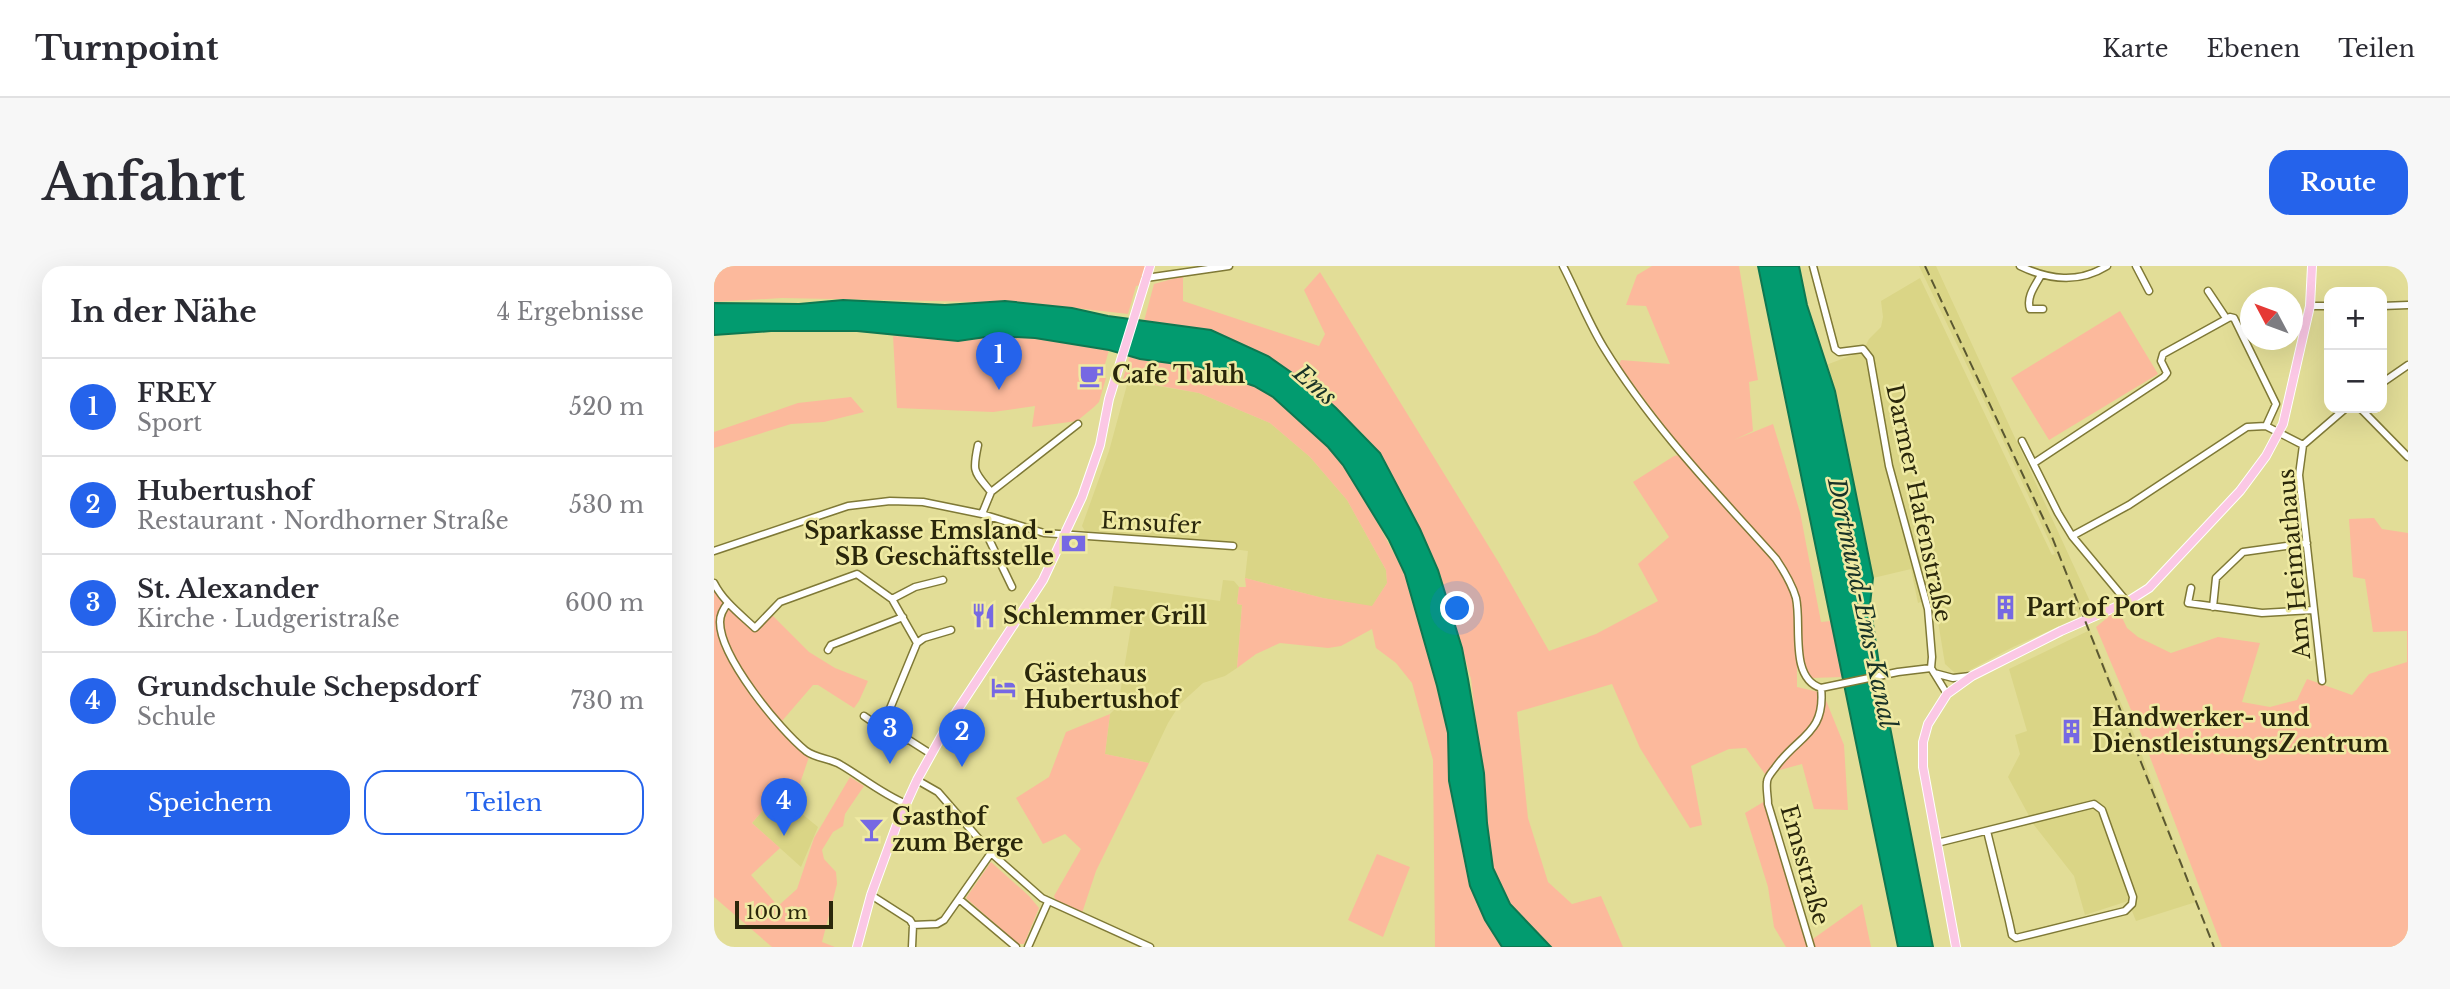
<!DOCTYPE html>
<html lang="de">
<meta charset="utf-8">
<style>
:root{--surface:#fff;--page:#f7f7f7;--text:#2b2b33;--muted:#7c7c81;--line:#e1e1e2;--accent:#2563eb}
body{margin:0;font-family:"Libre Baskerville",serif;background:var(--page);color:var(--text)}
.controls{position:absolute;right:21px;top:21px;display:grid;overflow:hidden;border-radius:14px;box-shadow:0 7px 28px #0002}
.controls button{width:63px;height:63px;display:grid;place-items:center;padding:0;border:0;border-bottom:2px solid var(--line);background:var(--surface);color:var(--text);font:35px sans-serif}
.compass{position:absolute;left:1526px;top:21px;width:63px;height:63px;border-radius:50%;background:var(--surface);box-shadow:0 7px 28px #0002;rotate:311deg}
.scale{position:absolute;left:21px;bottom:18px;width:98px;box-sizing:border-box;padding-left:7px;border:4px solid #2a270b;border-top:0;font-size:19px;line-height:24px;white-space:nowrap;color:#2a270b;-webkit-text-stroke:5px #efeaa3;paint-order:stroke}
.you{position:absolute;left:744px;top:343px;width:24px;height:24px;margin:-18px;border:5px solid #fff;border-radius:50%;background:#1a73e8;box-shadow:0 0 0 10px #1a73e833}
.badge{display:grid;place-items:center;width:46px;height:46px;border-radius:50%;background:var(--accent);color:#fff;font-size:23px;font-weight:700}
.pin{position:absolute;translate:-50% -58px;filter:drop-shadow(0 2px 4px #0008)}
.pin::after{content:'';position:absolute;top:37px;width:24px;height:21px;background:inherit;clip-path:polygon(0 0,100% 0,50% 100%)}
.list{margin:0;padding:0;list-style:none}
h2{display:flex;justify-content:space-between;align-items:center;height:91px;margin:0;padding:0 28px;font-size:30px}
h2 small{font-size:23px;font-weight:400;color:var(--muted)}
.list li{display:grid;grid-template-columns:46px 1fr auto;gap:21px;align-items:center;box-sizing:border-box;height:98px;padding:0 28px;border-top:2px solid var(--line)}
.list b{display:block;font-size:26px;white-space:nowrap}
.list p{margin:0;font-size:23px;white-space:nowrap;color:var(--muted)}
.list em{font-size:23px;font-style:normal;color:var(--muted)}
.actions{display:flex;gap:14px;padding:21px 28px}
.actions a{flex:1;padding:16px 0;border:2px solid var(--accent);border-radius:21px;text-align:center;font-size:24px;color:var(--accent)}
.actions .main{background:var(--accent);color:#fff}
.map{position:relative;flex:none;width:1694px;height:681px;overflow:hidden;border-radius:21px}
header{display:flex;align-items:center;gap:42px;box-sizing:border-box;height:98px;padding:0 35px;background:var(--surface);border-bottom:2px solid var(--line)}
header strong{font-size:33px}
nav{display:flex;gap:38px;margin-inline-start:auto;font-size:24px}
.intro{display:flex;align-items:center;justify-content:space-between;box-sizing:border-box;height:168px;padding:0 42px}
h1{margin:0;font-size:49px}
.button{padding:18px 32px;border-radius:21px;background:var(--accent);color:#fff;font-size:24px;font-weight:700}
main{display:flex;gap:42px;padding:0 42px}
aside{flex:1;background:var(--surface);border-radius:21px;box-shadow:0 7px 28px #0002}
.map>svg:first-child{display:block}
.built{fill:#dad586}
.green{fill:#fcb99c}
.water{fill:#029b6f;stroke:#0e7851;stroke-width:2}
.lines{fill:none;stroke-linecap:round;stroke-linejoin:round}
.minor-casing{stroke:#7f7936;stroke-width:9}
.major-casing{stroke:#fff;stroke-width:10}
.minor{stroke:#fff;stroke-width:6}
.major{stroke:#fbc8e5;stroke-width:8}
.rail{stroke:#5b5831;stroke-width:2;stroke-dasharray:10 5;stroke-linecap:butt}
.labels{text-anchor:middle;stroke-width:5;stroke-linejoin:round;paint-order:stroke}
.poi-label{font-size:23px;font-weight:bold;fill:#2a270b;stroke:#efeaa3;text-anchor:start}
.street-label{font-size:23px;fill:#2a270b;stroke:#efeaa3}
.water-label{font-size:24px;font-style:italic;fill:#183227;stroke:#efeaa3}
</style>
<header>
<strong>Turnpoint</strong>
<nav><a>Karte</a><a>Ebenen</a><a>Teilen</a></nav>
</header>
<div class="intro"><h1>Anfahrt</h1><a class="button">Route</a></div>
<main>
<aside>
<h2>In der Nähe<small>4 Ergebnisse</small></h2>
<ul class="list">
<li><span class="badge">1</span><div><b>FREY</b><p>Sport</p></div><em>520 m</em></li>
<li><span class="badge">2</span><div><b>Hubertushof</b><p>Restaurant · Nordhorner Straße</p></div><em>530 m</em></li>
<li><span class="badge">3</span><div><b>St. Alexander</b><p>Kirche · Ludgeristraße</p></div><em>600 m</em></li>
<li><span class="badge">4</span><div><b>Grundschule Schepsdorf</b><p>Schule</p></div><em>730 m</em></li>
</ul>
<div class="actions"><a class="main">Speichern</a><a>Teilen</a></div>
</aside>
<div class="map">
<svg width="1694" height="681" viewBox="0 0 1694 681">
<rect width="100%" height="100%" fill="#e2dd97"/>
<path class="built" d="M1205,0H1222L1380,344L1297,382L1254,405L1242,408L1231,398L1220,331L1204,337L1197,303L1159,312L1122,125L1112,99L1149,85L1155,73L1167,61L1169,51L1167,35L1206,12L1338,289L1341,288L1287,170Z
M414,115L485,127L556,157L596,191L633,234L672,304L673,317L658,341L609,332L531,312L534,285L519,283V276L371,265L368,260L395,185Z
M509,314L520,315L525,321L523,338L528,339L523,402L511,410L489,417L466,438L454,457L435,497L391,488L396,448L404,440L418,354L400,350L396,344L400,320L506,335Z
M1376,364L1422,473L1482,636L1422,655L1414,635L1371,649L1360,610L1320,559L1294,511L1306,488L1301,469L1313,465L1295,403Z
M59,533L67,539L71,534L104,561L87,601L38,557Z"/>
<path class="green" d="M0,0H437L432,18L422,20L414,48L317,37L68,32L0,36Z
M938,0H1025L1044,114L1035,116L1039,165L1020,174L1059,158L1086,246L1107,356L1117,355L1129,411L1097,412L1091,399L1083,369V421L1109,427L1130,479L1134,544L1100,543L1088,498L1051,508L1032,482L1015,483L977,500L988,559L976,562L926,482L898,418L803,446L814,552L834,616L858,638L887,630L909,681H837L796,638L779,602L757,413L739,350L706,263L666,187L649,168L601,123L554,90L497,64L430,55L440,18L469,10V35L605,80L611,68L590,24L606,6L785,297L835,385L882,368L944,335L924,298L955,271L919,216L960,190L971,188L905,99L907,94L956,98L932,40L912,39L923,9Z
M1406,45L1444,108L1335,174L1297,112Z
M179,70L244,75L279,70L321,72L395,84L391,98L392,112L385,136L380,141L363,155L318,161L321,140L279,146L183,142Z
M416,90L485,101L540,120L559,131L579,147L615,181L642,217L691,308L701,338L734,467L735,515L756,620L771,654L788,681H721L719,494L698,417L682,397L662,382L658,363L627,380L614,382L566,377L542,388L523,402L528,339L523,338L525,321H532L531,312L609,332L658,340L673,317L672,304L633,234L596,191L556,157L485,127L409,113Z
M137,131L150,146L110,156L77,158L0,182V166L84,137Z
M1660,252L1668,263L1694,267V681H1508L1428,470L1382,361L1404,343L1413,362L1424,371L1457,387L1504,371L1546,377L1528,436L1556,441L1583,434L1593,413L1638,429L1655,408L1693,396V365L1659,366L1651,313L1639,311L1635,253Z
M0,314L15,335L44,361L57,348L95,386L121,402L154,415L145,435L140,442L104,419H99L68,455L70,463L96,488L82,529L78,526L67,539L59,533L38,557L66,582L37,609L64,640L83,623L100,572L136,511L150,520L131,548L129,560L119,566L108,584L110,593L122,606L123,618L108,676L121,681H58L0,631Z
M396,448L391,488L435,497L382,605L368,647L342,635L340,630L367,583L351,568L329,578L302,532L335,511L352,466Z
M1051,535L1096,675L1148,638L1157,681H1072L1060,661L1054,621L1031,547Z
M663,588L696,601L669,671L634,654Z
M277,596L315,630L325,642L310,678H304L252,632Z"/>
<path class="water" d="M1044,0H1085L1093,39L1121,125L1159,312L1156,338L1169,425L1219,681H1184Z
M129,34L231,39L291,35L358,42L394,50L497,64L554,90L601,123L622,142L666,187L706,263L724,304L748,382L754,413L770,507L773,557L779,602L796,638L837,681H788L771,654L756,620L735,515L734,467L723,420L691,308L675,274L629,199L614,181L559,131L540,120L485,101L426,93L395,84L321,72L279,70L244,75L143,65H57L0,69V37L85,38Z"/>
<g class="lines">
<defs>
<path id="minor" d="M849,0C863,27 874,56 890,82C938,160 1001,225 1062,293C1070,305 1078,318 1082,332C1088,359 1075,412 1107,422L1184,406L1217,402
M1099,0L1121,83L1125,86L1149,83L1156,92L1175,200L1214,343L1218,391L1217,402L1233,428
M1306,0C1335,14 1364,18 1393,0
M1422,0L1435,25
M1327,9C1321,20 1312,31 1316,43H1329
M432,12L515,0
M1494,25L1512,52
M1596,40H1615
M1668,40L1694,39
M1668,117L1694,99
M1646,142L1694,191
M1308,175L1344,247L1358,270L1413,336
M264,179C258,207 260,205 277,226
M1589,179L1585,209L1608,415
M1320,197L1450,111L1453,107L1447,95L1449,88L1516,51L1520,52L1562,138L1552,160
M268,248L277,226L364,158
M275,251L273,269L298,321
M1358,270L1415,239L1533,161L1552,160L1589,179L1632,142
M0,285L134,240L176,235L209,236L268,248L330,267L519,280
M0,317C9,335 26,348 41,362L66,336L143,308L178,333L203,377L168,462
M1477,322L1474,337L1548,347L1600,344
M178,333L201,321L229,314
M14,337C9,343 6,348 6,356C6,391 65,463 92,485C103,493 116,492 127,499C149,512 168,528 192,538
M1499,341L1502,312L1529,286L1593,277
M203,377L210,372L237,364
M114,384L117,379L189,351
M1220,407L1239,412L1256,410
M150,450L186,475L195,474L217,488
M203,514L224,526L277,587L328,632L436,681
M1223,577L1380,538L1388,544L1419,631L1418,638L1411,645L1302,672L1298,669L1295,655L1273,565
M157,629L196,654L199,659L198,681
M245,633L302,681
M199,659L223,658L230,654L277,587
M314,681L334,636
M1097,681L1054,538C1054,531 1052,523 1053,516C1053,511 1058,506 1061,502C1083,470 1112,468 1107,422"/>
<path id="major" d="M143,681L157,629L183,558L203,514L233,460L329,314L368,231L386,179L395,133L436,0
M1242,681L1209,501V476L1214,458L1233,428L1258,410L1347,365L1413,336L1435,322L1526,225L1552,190L1569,158L1596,40L1598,0"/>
</defs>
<use href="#minor" class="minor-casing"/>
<use href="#major" class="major-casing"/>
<use href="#minor" class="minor"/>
<use href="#major" class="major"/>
<path class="rail" d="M1211,0L1338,271L1500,681"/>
</g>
<defs>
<symbol id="cafe-bare" viewBox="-9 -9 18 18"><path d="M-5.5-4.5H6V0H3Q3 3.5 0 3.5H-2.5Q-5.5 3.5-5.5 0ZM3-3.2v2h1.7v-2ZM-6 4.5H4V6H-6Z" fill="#7668e3" stroke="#efeaa3" stroke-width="2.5" paint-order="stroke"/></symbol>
<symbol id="bank-bare" viewBox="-9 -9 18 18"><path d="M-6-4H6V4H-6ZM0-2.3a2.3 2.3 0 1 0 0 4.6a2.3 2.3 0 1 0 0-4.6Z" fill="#7668e3" stroke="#efeaa3" stroke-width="2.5" paint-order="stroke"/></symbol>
<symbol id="building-bare" viewBox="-9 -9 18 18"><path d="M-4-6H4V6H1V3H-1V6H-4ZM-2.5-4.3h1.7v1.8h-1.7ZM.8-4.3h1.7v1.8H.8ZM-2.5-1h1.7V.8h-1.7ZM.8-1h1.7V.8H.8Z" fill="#7668e3" stroke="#efeaa3" stroke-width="2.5" paint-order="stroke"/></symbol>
<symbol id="restaurant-bare" viewBox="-9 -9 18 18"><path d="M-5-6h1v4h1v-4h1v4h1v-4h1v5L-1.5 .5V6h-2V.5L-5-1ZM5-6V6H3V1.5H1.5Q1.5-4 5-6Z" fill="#7668e3" stroke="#efeaa3" stroke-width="2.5" paint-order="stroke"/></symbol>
<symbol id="hotel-bare" viewBox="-9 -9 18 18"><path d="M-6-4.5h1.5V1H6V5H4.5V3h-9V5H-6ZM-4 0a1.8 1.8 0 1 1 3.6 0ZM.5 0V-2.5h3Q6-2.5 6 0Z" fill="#7668e3" stroke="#efeaa3" stroke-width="2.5" paint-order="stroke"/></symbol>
<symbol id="bar-bare" viewBox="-9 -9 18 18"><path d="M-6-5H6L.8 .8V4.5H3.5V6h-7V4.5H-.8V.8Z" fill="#7668e3" stroke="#efeaa3" stroke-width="2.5" paint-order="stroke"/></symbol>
</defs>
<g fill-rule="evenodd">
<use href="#cafe-bare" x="360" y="92" width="35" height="35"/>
<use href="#bank-bare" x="342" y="260" width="35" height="35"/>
<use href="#building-bare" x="1274" y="324" width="35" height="35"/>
<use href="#restaurant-bare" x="252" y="332" width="35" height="35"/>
<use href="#hotel-bare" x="272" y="404" width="35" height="35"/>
<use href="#building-bare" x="1340" y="448" width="35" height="35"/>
<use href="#bar-bare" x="140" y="546" width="35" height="35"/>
</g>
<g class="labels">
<g class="poi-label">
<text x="398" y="117">Cafe Taluh</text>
<text x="340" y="273" text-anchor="end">Sparkasse Emsland -<tspan x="340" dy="26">SB Geschäftsstelle</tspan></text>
<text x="1312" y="350">Part of Port</text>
<text x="289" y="358">Schlemmer Grill</text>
<text x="310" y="416">Gästehaus<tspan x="310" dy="26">Hubertushof</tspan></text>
<text x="1378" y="460">Handwerker- und<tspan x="1378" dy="26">DienstleistungsZentrum</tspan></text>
<text x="178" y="559">Gasthof<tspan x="178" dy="26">zum Berge</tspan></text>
</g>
<g class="street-label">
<text transform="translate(1205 237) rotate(78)" y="8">Darmer Hafenstraße</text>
<text transform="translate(437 257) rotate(3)" y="8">Emsufer</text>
<text transform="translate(1580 298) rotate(-95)" y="8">Am Heimathaus</text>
<text transform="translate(1091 599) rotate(74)" y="8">Emsstraße</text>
</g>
<g class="water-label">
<text transform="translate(601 119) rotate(41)" y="8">Ems</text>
<text transform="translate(1148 337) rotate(78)" y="8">Dortmund-Ems-Kanal</text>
</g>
</g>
</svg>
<div class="controls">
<button>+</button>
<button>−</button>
</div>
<svg class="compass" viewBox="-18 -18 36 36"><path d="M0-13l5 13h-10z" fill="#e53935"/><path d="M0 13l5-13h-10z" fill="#7c7c81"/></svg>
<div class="scale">100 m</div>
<div class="you"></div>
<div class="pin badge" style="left:285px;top:124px">1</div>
<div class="pin badge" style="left:248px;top:501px">2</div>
<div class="pin badge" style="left:176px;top:498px">3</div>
<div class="pin badge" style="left:70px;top:570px">4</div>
</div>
</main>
